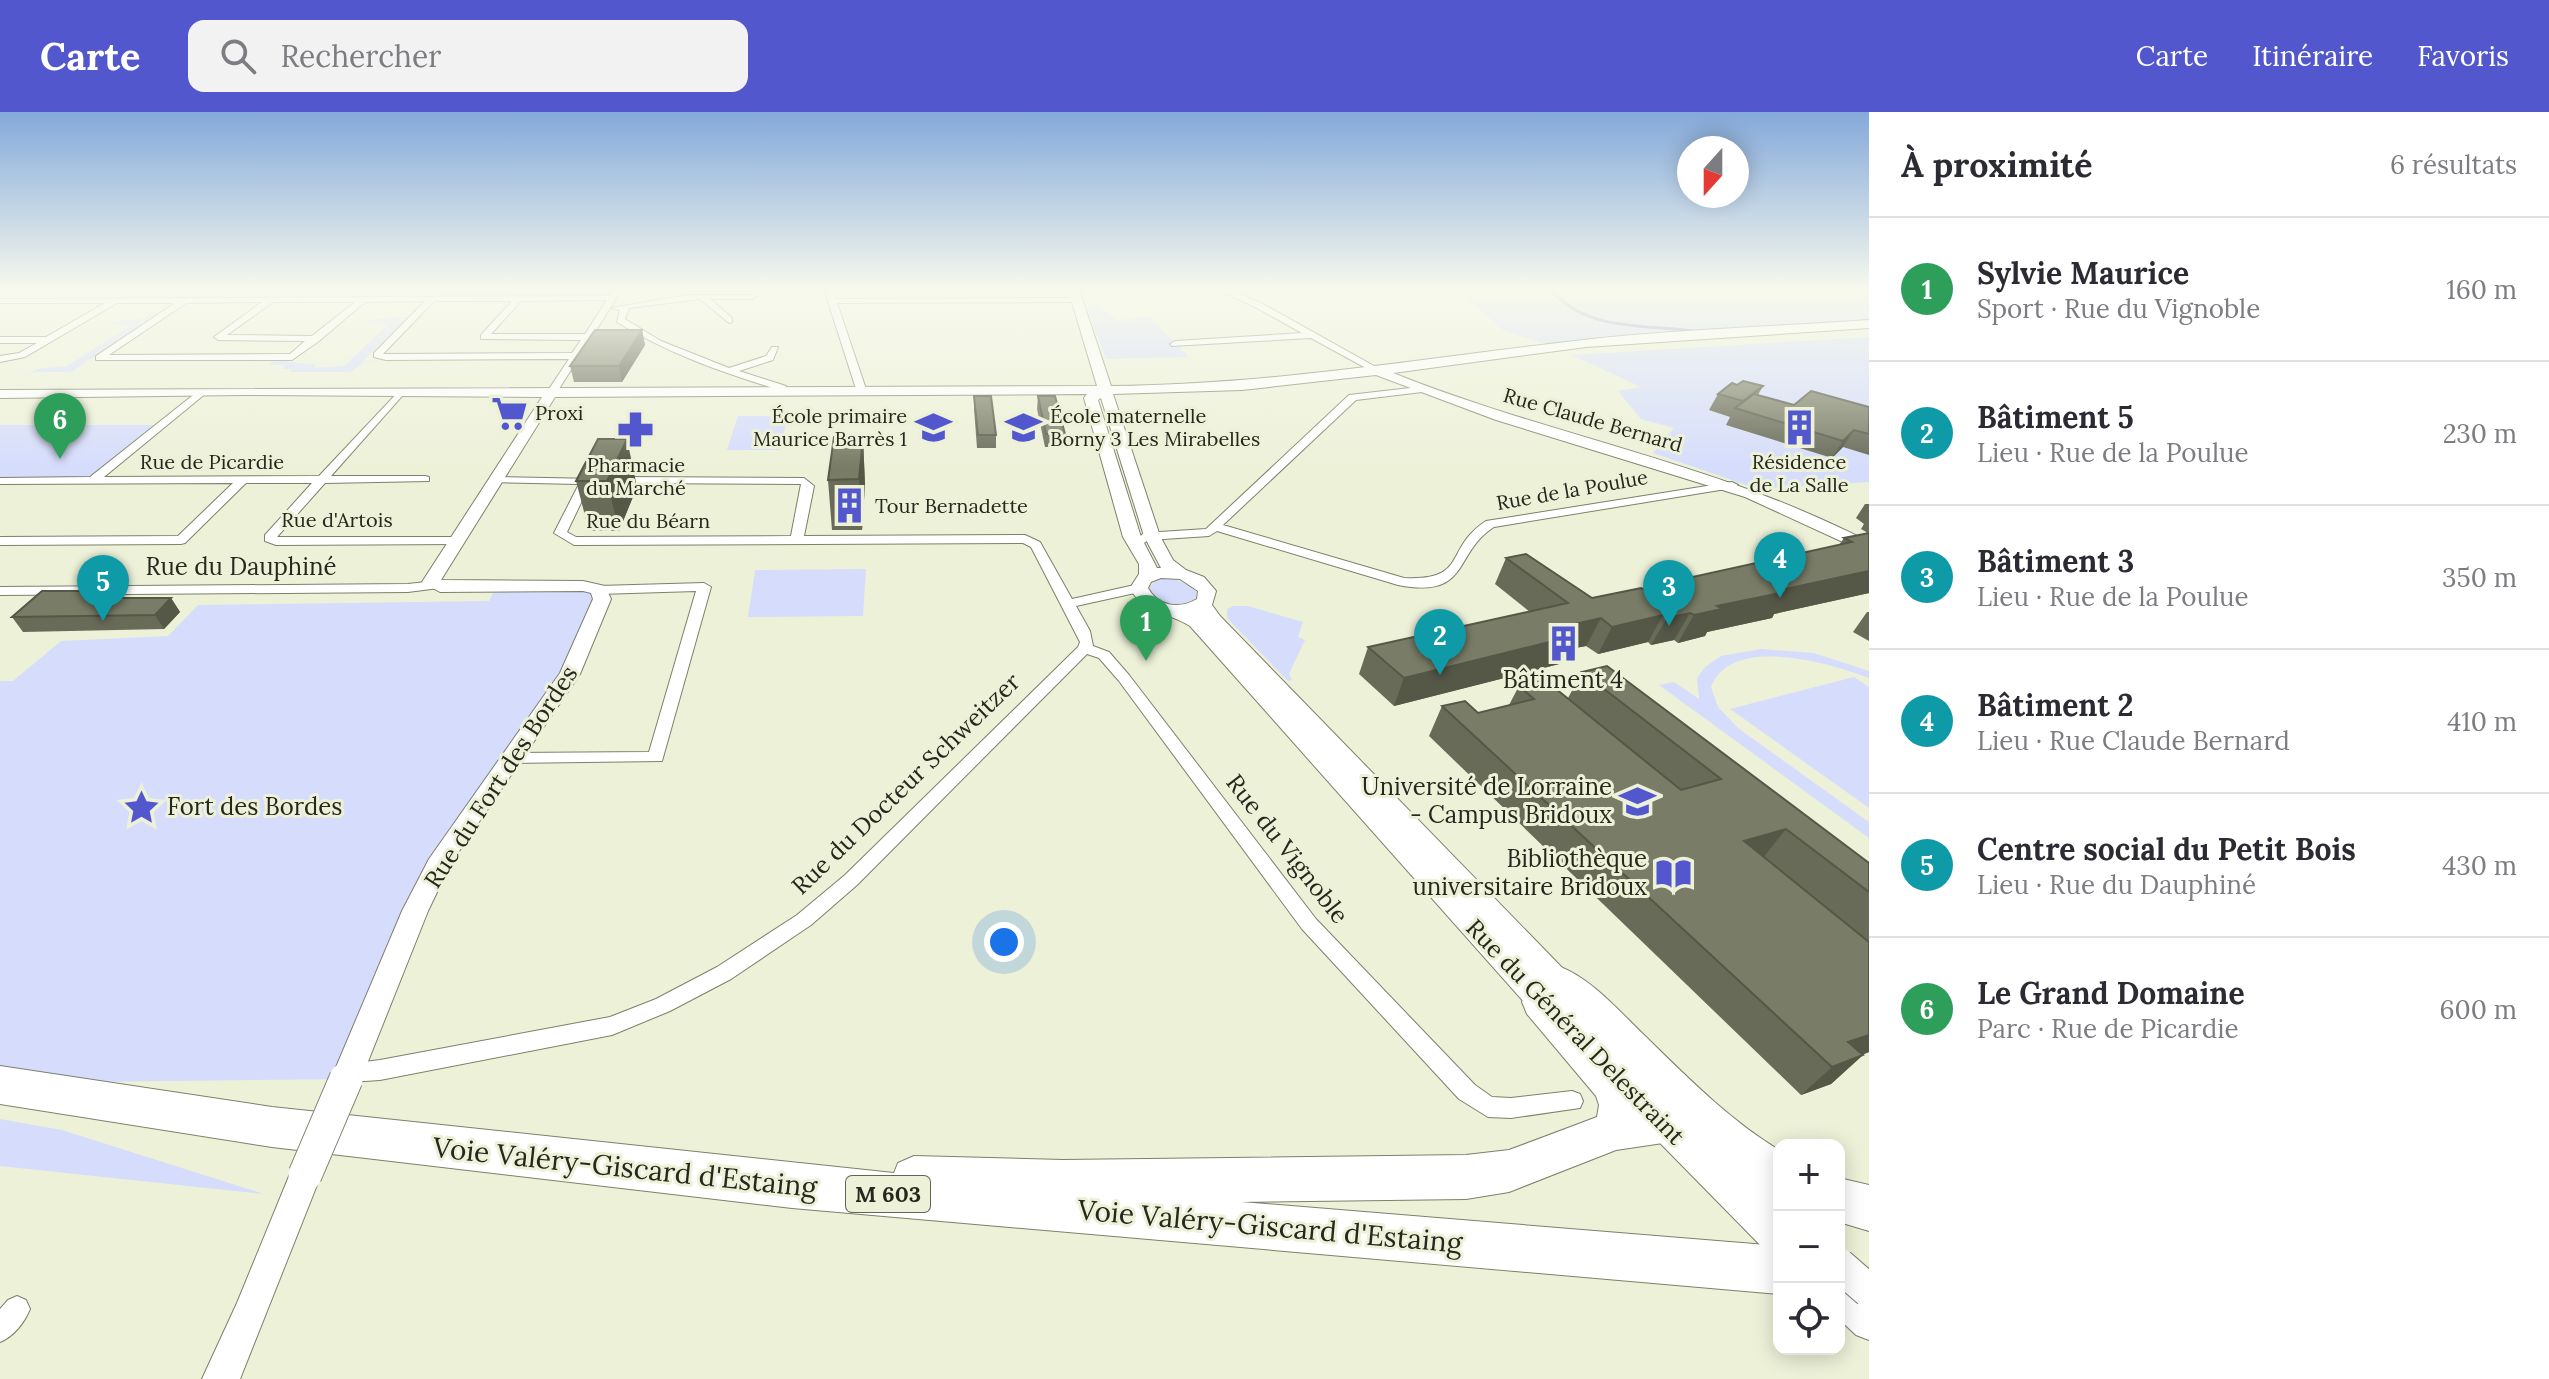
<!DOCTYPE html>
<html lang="fr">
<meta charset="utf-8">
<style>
:root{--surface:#fff;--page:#f2f2f3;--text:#2b2b33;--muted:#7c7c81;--line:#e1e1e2;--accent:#5357ce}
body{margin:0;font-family:Lora,serif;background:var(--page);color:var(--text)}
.controls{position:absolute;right:24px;bottom:24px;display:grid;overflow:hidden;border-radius:16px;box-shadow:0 4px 20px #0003}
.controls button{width:72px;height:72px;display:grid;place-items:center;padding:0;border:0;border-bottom:2px solid var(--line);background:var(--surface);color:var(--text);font:40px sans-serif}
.compass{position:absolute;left:1677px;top:24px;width:72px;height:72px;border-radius:50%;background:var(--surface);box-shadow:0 4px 20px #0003;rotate:201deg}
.you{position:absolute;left:1004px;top:830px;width:28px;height:28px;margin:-20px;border:6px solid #fff;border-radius:50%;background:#1a73e8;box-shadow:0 0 0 12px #1a73e833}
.badge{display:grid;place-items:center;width:52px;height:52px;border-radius:50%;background:var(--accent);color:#fff;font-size:26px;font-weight:700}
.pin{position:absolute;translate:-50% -66px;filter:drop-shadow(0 2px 4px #0008)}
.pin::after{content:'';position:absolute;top:42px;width:28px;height:24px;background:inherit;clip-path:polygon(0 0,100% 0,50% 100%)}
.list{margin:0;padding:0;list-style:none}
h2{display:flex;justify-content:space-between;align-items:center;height:104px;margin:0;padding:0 32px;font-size:34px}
h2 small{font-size:26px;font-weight:400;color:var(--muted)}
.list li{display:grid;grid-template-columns:52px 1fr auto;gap:24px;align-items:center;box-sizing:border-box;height:144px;padding:0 32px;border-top:2px solid var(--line)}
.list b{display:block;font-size:30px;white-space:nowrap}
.list p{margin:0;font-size:26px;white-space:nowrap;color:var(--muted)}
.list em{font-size:26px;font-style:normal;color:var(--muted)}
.icon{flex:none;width:44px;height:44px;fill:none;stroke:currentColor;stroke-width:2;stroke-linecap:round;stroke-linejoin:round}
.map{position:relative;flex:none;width:1869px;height:1267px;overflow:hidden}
header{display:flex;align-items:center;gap:48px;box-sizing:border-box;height:112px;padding:0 40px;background:var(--accent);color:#fff}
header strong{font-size:38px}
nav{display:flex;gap:44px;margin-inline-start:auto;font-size:28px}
.search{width:560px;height:72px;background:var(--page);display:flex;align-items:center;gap:20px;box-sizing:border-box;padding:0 28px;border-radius:16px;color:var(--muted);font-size:30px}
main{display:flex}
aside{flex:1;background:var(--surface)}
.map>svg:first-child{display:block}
.green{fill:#d6ddfc}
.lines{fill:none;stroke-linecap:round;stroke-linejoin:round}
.stream{stroke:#8f98c6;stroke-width:3}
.street-casing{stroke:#7d806a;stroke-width:2}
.secondary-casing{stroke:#7d806a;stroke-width:2}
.highway-casing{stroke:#7d806a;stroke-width:2}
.street{fill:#fff;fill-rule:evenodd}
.secondary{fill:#fff;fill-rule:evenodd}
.highway{fill:#fff;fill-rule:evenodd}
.secondary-bridge-casing{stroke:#7d806a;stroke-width:35;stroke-linecap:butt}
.secondary-bridge{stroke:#fff;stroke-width:33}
.wall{fill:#686b58}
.shaded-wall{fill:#555747}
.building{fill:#797c66;stroke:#555747;stroke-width:2}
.labels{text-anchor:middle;stroke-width:6;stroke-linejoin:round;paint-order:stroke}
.far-poi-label{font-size:20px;fill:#26271e;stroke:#edf1d8;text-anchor:start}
.far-street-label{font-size:20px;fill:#26271e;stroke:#edf1d8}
.shield{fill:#edf1d8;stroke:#626456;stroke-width:2}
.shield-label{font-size:22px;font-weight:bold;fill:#26271e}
.street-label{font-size:24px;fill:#26271e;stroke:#edf1d8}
.poi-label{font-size:24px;fill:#26271e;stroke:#edf1d8;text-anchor:end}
.near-street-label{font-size:28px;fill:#26271e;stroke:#edf1d8}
</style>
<header>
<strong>Carte</strong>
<div class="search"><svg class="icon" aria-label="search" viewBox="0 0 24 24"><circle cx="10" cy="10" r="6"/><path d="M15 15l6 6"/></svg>Rechercher</div>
<nav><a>Carte</a><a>Itinéraire</a><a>Favoris</a></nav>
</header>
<main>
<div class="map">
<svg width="1869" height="1267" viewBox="0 0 1869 1267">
<rect width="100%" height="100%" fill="#edf1d8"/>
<path class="green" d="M0,177H614L607,184L598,185H0Z
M1457,177H1869V212L1681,223H1625L1545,232L1503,218Z
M1099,194L1117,208L1150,205L1189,245L1106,247L1087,196Z
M152,201H160L71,260H35L27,263L37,257L67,254L132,213L109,212C124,205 139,212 152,201Z
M401,205H408L363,249L380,250H364L351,260H290L292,257H282L285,253H269L275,248L316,253L314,256L344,254L389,212L366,211L369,208Z
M1869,225V370L1758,377L1653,341L1674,316L1641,307L1618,279L1641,275L1572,243Z
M738,304H788L780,338H727Z
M0,313H162L92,369H0Z
M866,457L863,504L748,505L755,458Z
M1172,466L1196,476V486C1181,496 1162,493 1150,481L1149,476L1156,468Z
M496,475L599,478L578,547L463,714L346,967L0,971V569H13L61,529L168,524L198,493L489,489Z
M1233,494H1248L1303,510L1298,525L1305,528L1289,562L1292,568L1288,569L1227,506V497Z
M1761,537L1814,541L1869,559V566C1830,551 1731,522 1711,575L1718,595L1738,616L1869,710V726L1659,573L1674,570L1699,587L1697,566L1705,555L1721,544Z
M1854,565L1869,575V696L1730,597Z
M0,1007L62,1018L264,1082L0,1054Z"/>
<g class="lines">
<path class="stream" d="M1549,177C1589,220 1640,212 1693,219"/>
<defs>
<path id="street" d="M824,177H832L835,187L1076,186L1080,188L1076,190L837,191L867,280L862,283L857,280Z
M1216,177H1228L1261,191L1383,259L1375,261L1311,226L1172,234L1170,232L1175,229L1302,221L1255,195Z
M612,180L619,182L557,280L552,283L547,280L569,247L386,248L374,245V241L425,189L365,190L319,229L292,248H96V244L175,191H117L25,245L0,250V244L19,241L37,231H0V225H46L105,191H0V187L610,184ZM607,188L585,222H491L521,189ZM434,189H512L481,223V227L581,228L572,241L383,242ZM262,190L214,225L218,228L305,229L290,242L109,243L186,191ZM273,190H355L312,224L227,223Z
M688,183H752L756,185L752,187H710L732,206V210L729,211L700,187L629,196L625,207L661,229L729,256L766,244L772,235H778L773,248L739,259L786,274L788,283H782L779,278C722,260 668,242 617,210L620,198L611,196Z
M1419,275L1424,278L1422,280L1356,288L1223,413L1404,466C1469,469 1443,437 1486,409L1732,370L1738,373L1732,376L1494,415C1452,442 1471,487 1398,473L1217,419L1209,424L1148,428L1136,437L1130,433L1144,421L1206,417L1349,283Z
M400,278L405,281L403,283L331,364H425L429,365V369L325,371L277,425H457L461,426V432L276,433L265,429V423L312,371H246L185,431L181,432L0,433V425L178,424L233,371L0,372V366L90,365L197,280L205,282L104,365L319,364Z
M495,365L598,367V371L590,372L567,420L576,425L791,424L801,372L617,371L611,368L617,365L804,366L814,374L804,424L1025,423L1040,430L1072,487L1139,472L1144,473V479L1076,494L1090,519L1093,534L1109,540L1129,563L1316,807L1475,973L1492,985L1511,986L1572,979L1580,982L1583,989L1580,996L1511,1006L1488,1005L1459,987L1302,817L1119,569L1099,546L1087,542L857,773L811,813L731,867L670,899L612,923L380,968L349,970L341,967L338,960L341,953L380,948L610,905L656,887L717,855L797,803L845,763L1078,535L1080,530L1031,435L1023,431L574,433L554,421L579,372L491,370L489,368Z
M434,469L441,473L439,476L408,480L0,483V475L408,472Z
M704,471L711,475L662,649L505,651L503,647L511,641L649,640L696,479L599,482L592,478L599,474Z
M17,1184L26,1188L30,1197C24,1211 14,1224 0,1230V1197L8,1188Z"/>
<path id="secondary" d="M1068,177H1079L1111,274C1270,273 1425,246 1583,228C1678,217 1774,215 1869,208V216L1586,235L1393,261C1550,324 1717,351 1869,430V442L1745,385L1496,308L1376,263L1242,278L1113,282L1160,424L1173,448L1186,458L1204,465L1216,479L1212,493L1220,504L1576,870L1580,878L1576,886L1566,890L1556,886L1563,898L1559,907L1549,910L1539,907L1190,514C1168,500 1143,502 1130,476L1139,462V452L1123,425L1084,286L1087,282L555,285L441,468L583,469L605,474L611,487L580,562L451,751L428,799L357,977L346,981L335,977L331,967L402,799L429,747L560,561L593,487L591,481L583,479L440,480L422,470L542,285L243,283L0,286V278L1097,274ZM1101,286L1144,424L1161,456H1157L1141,425L1098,288ZM1161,466L1180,467L1198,479L1197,487C1180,497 1158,495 1148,476L1151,470Z
M1616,951L1627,955L1708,1035L1721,1028L1732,1032L1779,1075V1145L1767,1140L1605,975L1601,965L1605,955Z
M305,1047L316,1052L321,1063L240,1267H202L237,1191L294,1052Z
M1839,1165L1851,1171L1869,1186V1228L1856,1223L1839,1207Z"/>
<path id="highway" d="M1558,854C1591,866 1619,899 1644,923C1686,964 1728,1007 1779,1038V1084L1732,1057L1706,1037L1697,1040L1663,1031L1616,1038L1509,1080L1466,1087L1241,1090L1779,1134V1182L792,1096L272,1035L0,992V954L272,995L894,1061L898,1051L914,1044L1063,1048L1466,1043L1509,1038L1597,1005L1599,993L1596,984L1527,902L1522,890L1527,878L1541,874L1539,870L1545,859ZM1621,954L1658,992L1641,994Z
M1839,1066L1869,1073V1119L1839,1110Z"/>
</defs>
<use href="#street" class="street-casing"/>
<use href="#secondary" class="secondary-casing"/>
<use href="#highway" class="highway-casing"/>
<use href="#street" class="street"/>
<use href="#secondary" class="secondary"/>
<use href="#highway" class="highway"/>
<defs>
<path id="secondary-bridge" d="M305,1063L346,967
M1839,1153L1869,1179"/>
</defs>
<use href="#secondary-bridge" class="secondary-bridge-casing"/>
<use href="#secondary-bridge" class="secondary-bridge"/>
</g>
<path class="wall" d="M642,218L645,233L622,270H574L570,254Z
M1737,273L1763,274L1758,283L1794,293L1869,295V343L1843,335L1832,346L1726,313L1730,305L1709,298L1718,282Z
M974,284L996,323V336H977L974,297Z
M1038,284L1065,322L1063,335H1045L1037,297Z
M863,325L865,374L862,418H832L828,368Z
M598,327L637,375L619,419H589L576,369Z
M1865,392H1869V481L1774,502L1772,506L1707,520L1705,524L1678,531L1674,528L1651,533L1648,530L1598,542L1586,534L1570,537L1563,551L1394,594L1359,562L1368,535L1530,500L1495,472L1506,446L1592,486L1645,478L1681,471L1683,467L1839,433L1844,426L1868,421L1861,417L1864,412L1856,406Z
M113,486H171L180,500L164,517L23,520L12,505Z
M1867,500H1869V529L1853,520Z
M1582,560L1869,751V940L1862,943H1863L1831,972L1801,983L1429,624L1442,594L1478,601L1509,593L1519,574L1568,586Z"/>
<path class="shaded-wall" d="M642,218L645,233L622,270L619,254Z
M1854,318L1843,335L1832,346L1843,329Z
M863,325L865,374L862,418L859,367Z
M627,327L637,375L619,419L607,369Z
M1869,459V481L1774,502L1772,506L1707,520L1705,524L1678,531L1694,503L1717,494L1785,477Z
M109,479L118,493L102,486Z
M171,486L180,500L164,517L155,503Z
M1690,501L1674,528L1651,533L1667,506Z
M1663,503L1648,530L1598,542L1612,515Z
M1601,506L1586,534L1570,537L1563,551L1394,594L1404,566L1566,514Z
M1786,717L1762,747L1744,729Z
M1869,923V940L1831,954L1848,930Z
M1863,943L1831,972L1801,983L1832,955Z"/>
<path class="building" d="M595,218H642L619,254H570Z
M1743,269L1763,274L1743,289L1718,282L1732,271L1737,273Z
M1811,279L1869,295V322L1854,318L1843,329L1735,296L1754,282L1794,293Z
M974,284H991L996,323H978Z
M1038,284H1055L1065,322H1046Z
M834,325H863L859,367L828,368Z
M598,327H627L607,369H576Z
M1869,421V459L1785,477L1790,479L1717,494L1722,497L1694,503L1690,501L1667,506L1663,503L1612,515L1601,506L1566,514L1578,523L1404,566L1368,535L1568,491L1506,446L1526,442L1592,486L1641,476L1645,478L1687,469L1683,467L1852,430L1844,426Z
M42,479H109L102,486H171L155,503L12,505Z
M1607,554L1869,751V780L1786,717L1744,729L1869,830V923L1848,930L1863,943L1832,955L1442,594L1465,589L1478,601L1534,587L1519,574L1545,568L1681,678L1721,667L1582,560Z"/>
<linearGradient id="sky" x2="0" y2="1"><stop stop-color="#84a9da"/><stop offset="0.5" stop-color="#f7f9ed"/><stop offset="1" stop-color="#f7f9ed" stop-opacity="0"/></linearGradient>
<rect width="1869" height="355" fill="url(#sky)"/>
<defs>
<symbol id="supermarket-bare" viewBox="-9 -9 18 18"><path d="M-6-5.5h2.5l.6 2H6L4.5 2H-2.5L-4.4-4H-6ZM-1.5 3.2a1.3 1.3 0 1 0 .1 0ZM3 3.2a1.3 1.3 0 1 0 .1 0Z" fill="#5357ce" stroke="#edf1d8" stroke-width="2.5" paint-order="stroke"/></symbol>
<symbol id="building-bare" viewBox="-9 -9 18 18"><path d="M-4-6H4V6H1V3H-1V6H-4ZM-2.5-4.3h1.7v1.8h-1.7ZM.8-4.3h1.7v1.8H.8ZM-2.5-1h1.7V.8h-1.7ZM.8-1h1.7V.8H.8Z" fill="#5357ce" stroke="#edf1d8" stroke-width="2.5" paint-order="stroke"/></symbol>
<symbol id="school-bare" viewBox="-9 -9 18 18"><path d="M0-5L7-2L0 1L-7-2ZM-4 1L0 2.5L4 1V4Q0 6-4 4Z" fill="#5357ce" stroke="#edf1d8" stroke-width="2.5" paint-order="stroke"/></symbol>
<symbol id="pharmacy-bare" viewBox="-9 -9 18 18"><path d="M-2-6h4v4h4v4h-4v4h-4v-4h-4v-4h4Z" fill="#5357ce" stroke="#edf1d8" stroke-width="2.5" paint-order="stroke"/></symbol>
<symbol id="university-bare" viewBox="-9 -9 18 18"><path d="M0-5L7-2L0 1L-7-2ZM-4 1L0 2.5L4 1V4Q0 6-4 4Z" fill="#5357ce" stroke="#edf1d8" stroke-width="2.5" paint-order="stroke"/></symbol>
<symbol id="sight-bare" viewBox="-9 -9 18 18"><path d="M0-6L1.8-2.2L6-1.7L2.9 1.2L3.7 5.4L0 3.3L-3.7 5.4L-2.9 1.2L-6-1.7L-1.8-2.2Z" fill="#5357ce" stroke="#edf1d8" stroke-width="2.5" paint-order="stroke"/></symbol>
<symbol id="library-bare" viewBox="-9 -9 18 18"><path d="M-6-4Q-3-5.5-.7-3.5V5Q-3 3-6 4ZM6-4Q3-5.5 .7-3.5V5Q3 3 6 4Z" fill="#5357ce" stroke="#edf1d8" stroke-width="2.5" paint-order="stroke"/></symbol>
</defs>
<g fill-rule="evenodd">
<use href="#supermarket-bare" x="484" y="276" width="51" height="51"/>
<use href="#building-bare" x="1774" y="290" width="51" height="51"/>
<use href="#school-bare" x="908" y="290" width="51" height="51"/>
<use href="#school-bare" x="998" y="290" width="51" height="51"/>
<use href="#pharmacy-bare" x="610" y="292" width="51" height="51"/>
<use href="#building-bare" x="824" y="368" width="51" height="51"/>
<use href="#building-bare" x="1538" y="506" width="51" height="51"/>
<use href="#university-bare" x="1612" y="664" width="51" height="51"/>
<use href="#sight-bare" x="116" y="670" width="51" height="51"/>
<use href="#library-bare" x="1648" y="736" width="51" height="51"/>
</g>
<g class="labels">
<g class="far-poi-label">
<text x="535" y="308">Proxi</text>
<text x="907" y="311" text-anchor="end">École primaire<tspan x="907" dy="23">Maurice Barrès 1</tspan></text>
<text x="1050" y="311">École maternelle<tspan x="1050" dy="23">Borny 3 Les Mirabelles</tspan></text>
<text x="1799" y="357" text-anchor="middle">Résidence<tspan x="1799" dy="23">de La Salle</tspan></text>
<text x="636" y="360" text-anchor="middle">Pharmacie<tspan x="636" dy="23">du Marché</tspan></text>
<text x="875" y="401">Tour Bernadette</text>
</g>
<g class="far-street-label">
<text transform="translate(1593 308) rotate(16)" y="7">Rue Claude Bernard</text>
<text x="212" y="357">Rue de Picardie</text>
<text transform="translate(1572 378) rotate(-10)" y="7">Rue de la Poulue</text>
<text x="337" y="415">Rue d'Artois</text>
<text x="648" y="416">Rue du Béarn</text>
</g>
<rect class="shield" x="846" y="1064" width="84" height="36" rx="6"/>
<g class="shield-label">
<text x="888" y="1090">M 603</text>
</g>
<g class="street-label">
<text x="241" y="463">Rue du Dauphiné</text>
<text transform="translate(501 665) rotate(-57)" y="8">Rue du Fort des Bordes</text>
<text transform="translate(906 672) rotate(-44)" y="8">Rue du Docteur Schweitzer</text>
<text transform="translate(1287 737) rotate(52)" y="8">Rue du Vignoble</text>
<text transform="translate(1575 920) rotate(46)" y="8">Rue du Général Delestraint</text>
</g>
<g class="poi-label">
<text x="1563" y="576" text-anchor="middle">Bâtiment 4</text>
<text x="1612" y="683">Université de Lorraine<tspan x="1612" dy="28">- Campus Bridoux</tspan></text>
<text x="167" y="703" text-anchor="start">Fort des Bordes</text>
<text x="1647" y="755">Bibliothèque<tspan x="1647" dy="28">universitaire Bridoux</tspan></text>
</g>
<g class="near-street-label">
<text transform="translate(625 1055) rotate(6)" y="10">Voie Valéry-Giscard d'Estaing</text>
<text transform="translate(1270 1114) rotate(5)" y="10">Voie Valéry-Giscard d'Estaing</text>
</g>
</g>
</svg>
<div class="controls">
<button>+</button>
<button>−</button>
<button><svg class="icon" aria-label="locate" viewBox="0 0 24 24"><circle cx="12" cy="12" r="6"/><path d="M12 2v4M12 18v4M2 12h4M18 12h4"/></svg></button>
</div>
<svg class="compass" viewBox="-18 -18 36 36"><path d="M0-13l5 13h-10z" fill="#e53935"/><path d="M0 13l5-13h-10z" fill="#7c7c81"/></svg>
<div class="you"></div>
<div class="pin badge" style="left:1146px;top:549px;background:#2e9e5b">1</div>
<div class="pin badge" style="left:1440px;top:563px;background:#0f9aa8">2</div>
<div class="pin badge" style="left:1669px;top:514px;background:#0f9aa8">3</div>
<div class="pin badge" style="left:1780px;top:486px;background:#0f9aa8">4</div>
<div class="pin badge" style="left:103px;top:509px;background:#0f9aa8">5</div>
<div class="pin badge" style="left:60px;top:347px;background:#2e9e5b">6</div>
</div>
<aside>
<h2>À proximité<small>6 résultats</small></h2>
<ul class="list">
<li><span class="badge" style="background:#2e9e5b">1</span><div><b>Sylvie Maurice</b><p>Sport · Rue du Vignoble</p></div><em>160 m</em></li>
<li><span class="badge" style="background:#0f9aa8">2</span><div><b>Bâtiment 5</b><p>Lieu · Rue de la Poulue</p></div><em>230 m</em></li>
<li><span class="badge" style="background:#0f9aa8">3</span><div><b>Bâtiment 3</b><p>Lieu · Rue de la Poulue</p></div><em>350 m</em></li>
<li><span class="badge" style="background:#0f9aa8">4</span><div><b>Bâtiment 2</b><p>Lieu · Rue Claude Bernard</p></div><em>410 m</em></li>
<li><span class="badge" style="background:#0f9aa8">5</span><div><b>Centre social du Petit Bois</b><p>Lieu · Rue du Dauphiné</p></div><em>430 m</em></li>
<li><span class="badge" style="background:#2e9e5b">6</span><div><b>Le Grand Domaine</b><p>Parc · Rue de Picardie</p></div><em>600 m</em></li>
</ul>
</aside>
</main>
